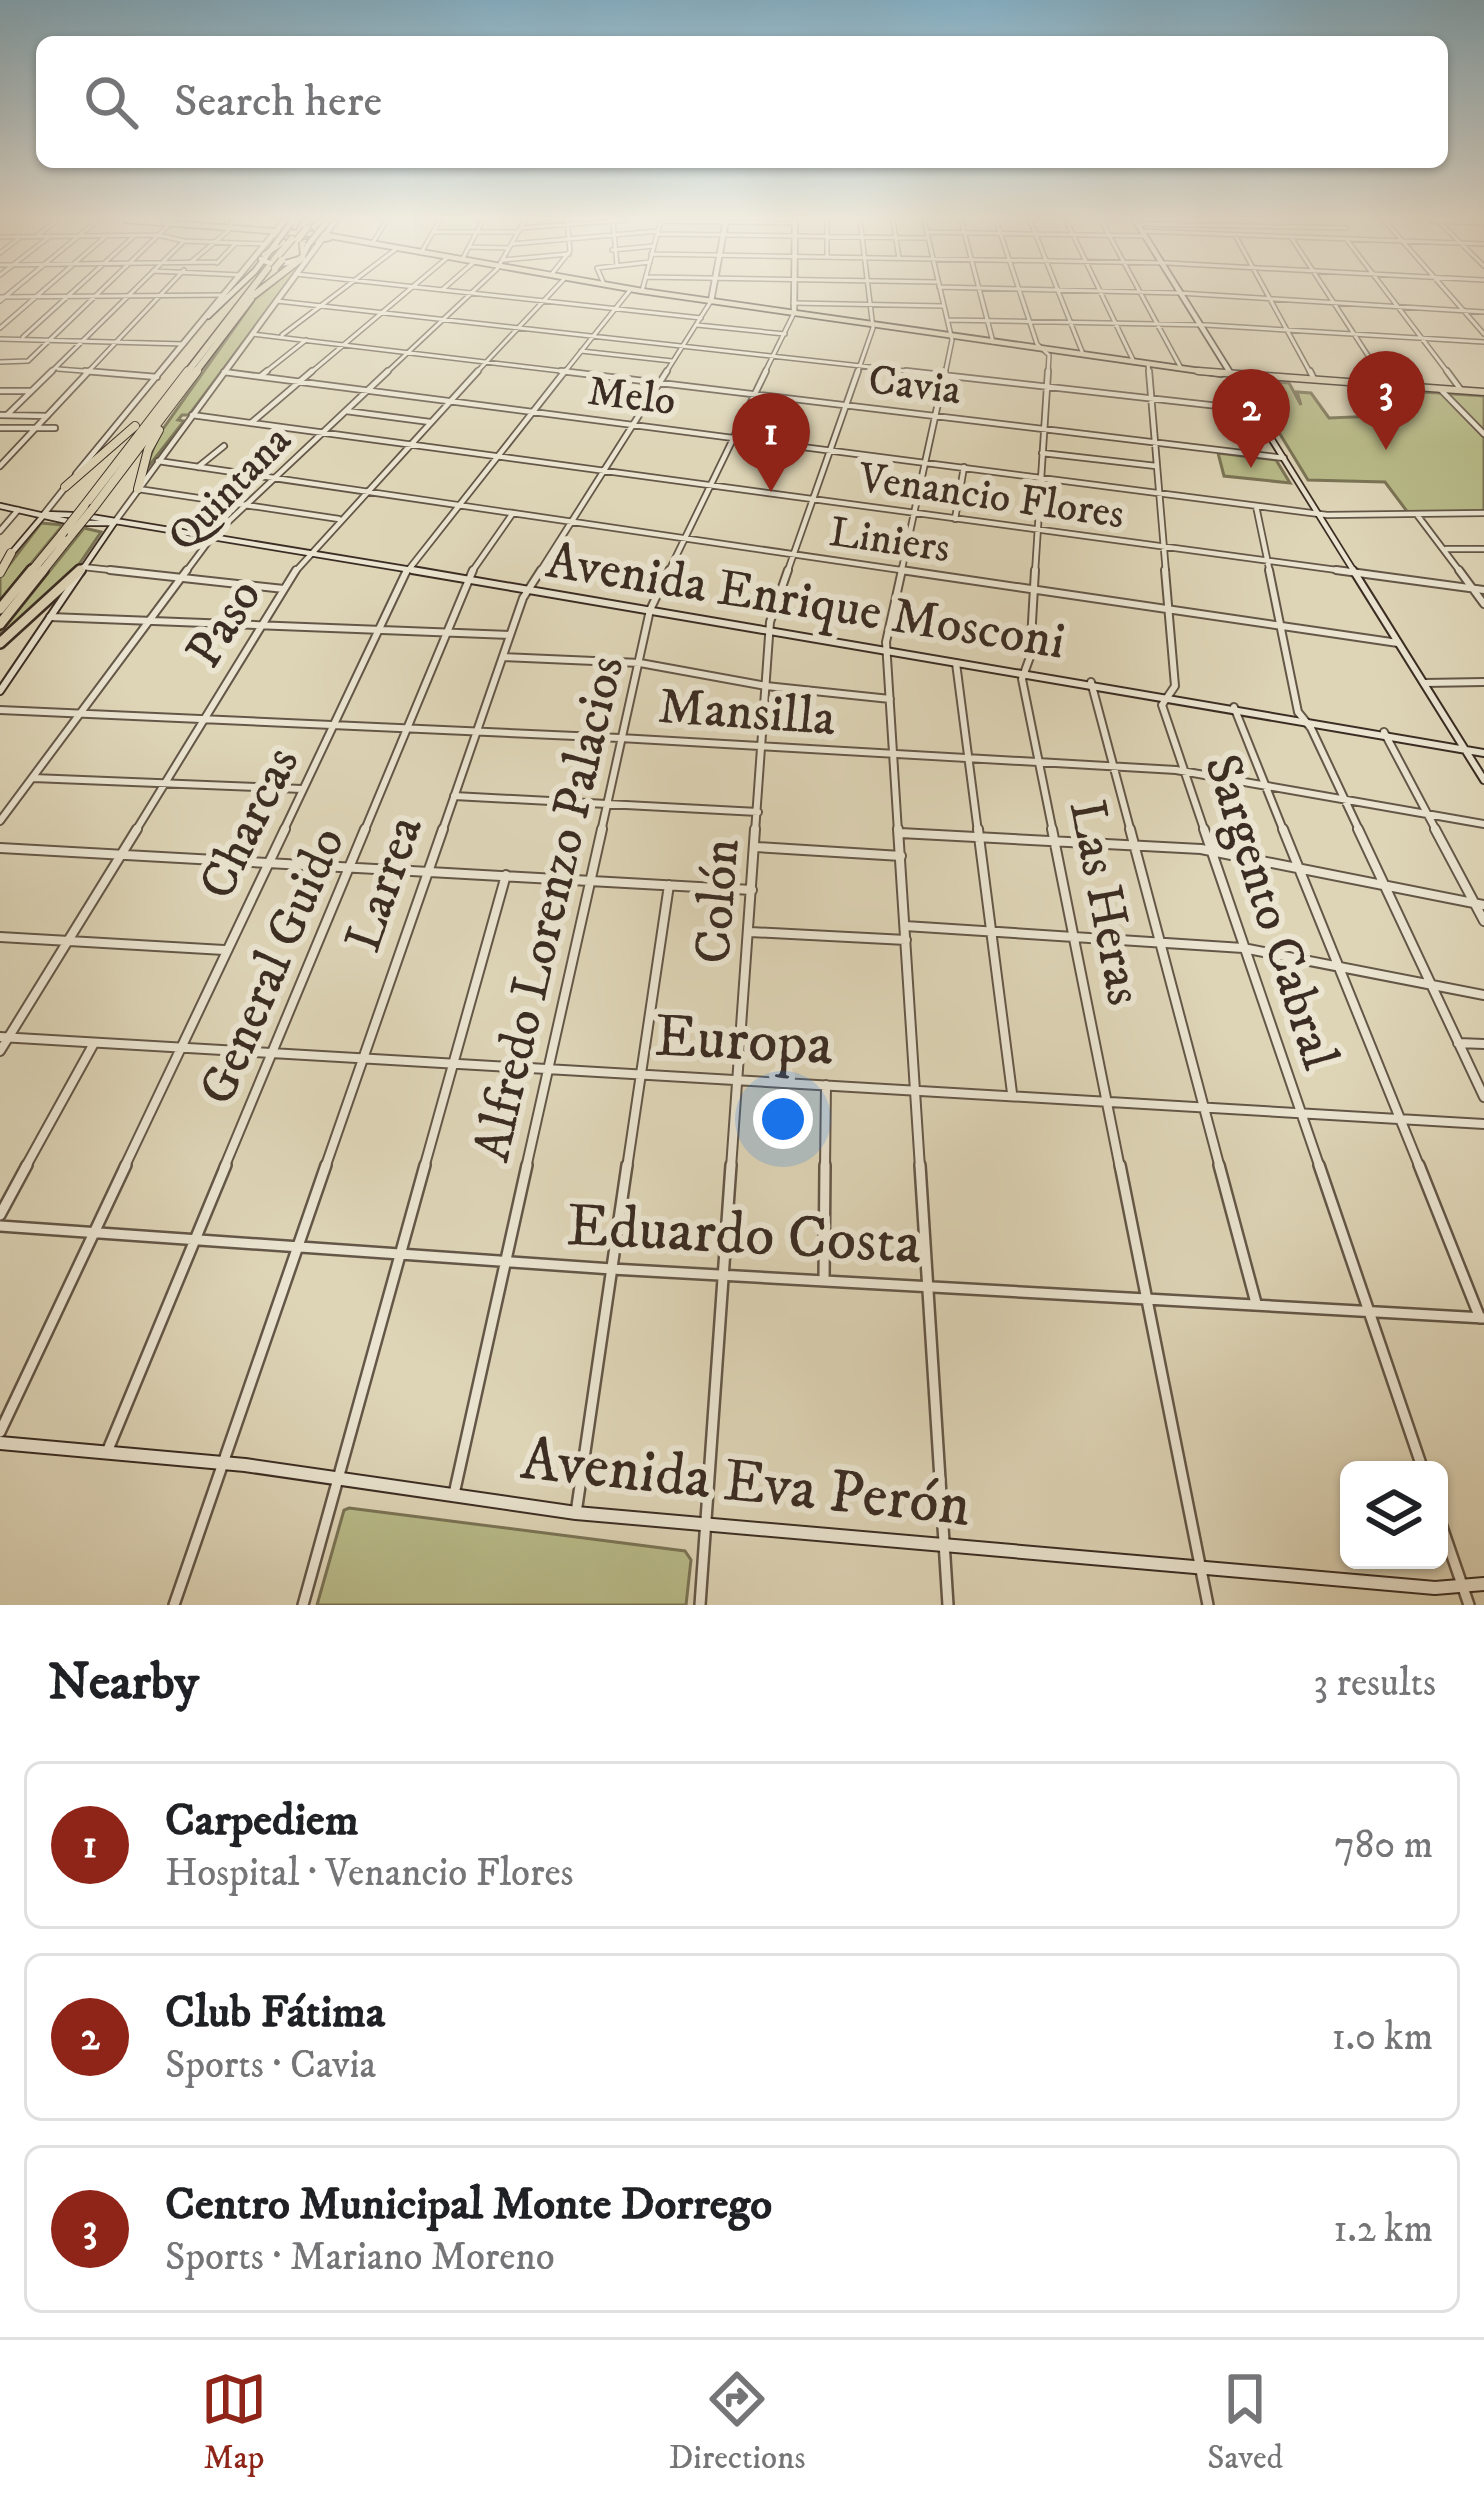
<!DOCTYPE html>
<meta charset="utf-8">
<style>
:root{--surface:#fff;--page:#f6f6f6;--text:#202124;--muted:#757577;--line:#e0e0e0;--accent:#8f2418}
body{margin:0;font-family:"IM FELL DW Pica",serif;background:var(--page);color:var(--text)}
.controls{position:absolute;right:36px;bottom:36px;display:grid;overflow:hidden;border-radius:18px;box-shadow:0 3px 9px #0004}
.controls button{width:108px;height:108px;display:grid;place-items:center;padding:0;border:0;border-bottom:3px solid var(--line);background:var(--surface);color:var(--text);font:60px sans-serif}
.you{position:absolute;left:783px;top:1119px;width:42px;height:42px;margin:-30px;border:9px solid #fff;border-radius:50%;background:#1a73e8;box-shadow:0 0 0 18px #1a73e833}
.badge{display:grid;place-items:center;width:78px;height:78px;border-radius:50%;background:var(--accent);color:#fff;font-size:39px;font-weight:700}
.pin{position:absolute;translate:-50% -99px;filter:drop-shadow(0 3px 6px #0008)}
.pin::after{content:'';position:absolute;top:63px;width:42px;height:36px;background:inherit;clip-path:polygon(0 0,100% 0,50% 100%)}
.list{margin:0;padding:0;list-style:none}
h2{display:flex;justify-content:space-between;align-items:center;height:156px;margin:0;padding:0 48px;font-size:51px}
h2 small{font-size:39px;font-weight:400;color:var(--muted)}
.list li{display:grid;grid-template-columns:78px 1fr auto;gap:36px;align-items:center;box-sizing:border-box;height:168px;margin:0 24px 24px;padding:0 24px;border:3px solid var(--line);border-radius:18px}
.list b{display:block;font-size:45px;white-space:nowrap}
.list p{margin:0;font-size:39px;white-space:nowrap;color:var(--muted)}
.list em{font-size:39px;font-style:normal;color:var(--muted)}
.icon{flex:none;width:66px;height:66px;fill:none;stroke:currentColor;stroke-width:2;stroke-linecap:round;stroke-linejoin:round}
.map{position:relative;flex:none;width:1484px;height:1605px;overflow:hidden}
.search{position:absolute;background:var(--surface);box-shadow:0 3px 9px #0004;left:36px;right:36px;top:36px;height:132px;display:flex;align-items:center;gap:30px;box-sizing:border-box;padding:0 42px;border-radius:18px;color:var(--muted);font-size:45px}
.sheet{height:732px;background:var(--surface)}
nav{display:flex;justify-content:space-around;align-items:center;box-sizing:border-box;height:168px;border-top:3px solid var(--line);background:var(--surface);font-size:33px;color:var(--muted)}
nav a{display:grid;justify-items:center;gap:6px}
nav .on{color:var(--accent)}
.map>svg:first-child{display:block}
.green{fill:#b8bb89;stroke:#7a7456;stroke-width:3}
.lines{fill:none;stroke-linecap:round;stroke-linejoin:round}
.minor-far4-casing{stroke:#645748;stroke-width:6}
.minor-far3-casing{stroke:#645748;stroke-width:8}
.minor-far2-casing{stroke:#645748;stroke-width:10}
.minor-far1-casing{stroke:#645748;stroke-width:12}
.minor-casing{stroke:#645748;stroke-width:14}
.tertiary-casing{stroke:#645748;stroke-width:8}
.secondary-far2-casing{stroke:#3b2d23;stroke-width:8}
.secondary-far1-casing{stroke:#3b2d23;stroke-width:10}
.secondary-casing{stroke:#3b2d23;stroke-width:16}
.primary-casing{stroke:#3b2d23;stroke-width:8}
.trunk-far1-casing{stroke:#3b2d23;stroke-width:8}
.trunk-casing{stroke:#3b2d23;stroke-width:9}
.motorway-far2-casing{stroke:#3b2d23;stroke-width:9}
.motorway-far1-casing{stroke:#3b2d23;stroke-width:10}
.motorway-casing{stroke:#3b2d23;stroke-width:14}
.minor-far4{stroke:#eae4d0;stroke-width:3}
.minor-far3{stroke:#eae4d0;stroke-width:4.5}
.minor-far2{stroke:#eae4d0;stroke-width:6}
.minor-far1{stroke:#eae4d0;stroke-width:8}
.minor{stroke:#eae4d0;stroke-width:9}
.tertiary{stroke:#eae4d0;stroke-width:4.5}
.secondary-far2{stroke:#eae4d0;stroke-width:4.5}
.secondary-far1{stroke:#eae4d0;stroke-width:6}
.secondary{stroke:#eae4d0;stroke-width:12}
.primary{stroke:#ded5b7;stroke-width:4.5}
.trunk-far1{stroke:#ded5b7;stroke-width:4.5}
.trunk{stroke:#ded5b7;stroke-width:6}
.motorway-far2{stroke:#ded5b7;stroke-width:6}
.motorway-far1{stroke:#ded5b7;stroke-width:8}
.motorway{stroke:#ded5b7;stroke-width:9}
.secondary-bridge-casing{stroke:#3b2d23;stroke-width:8;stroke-linecap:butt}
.motorway-bridge-far1-casing{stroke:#3b2d23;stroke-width:9;stroke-linecap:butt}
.motorway-bridge-casing{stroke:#3b2d23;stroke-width:10;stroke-linecap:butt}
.secondary-bridge{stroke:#eae4d0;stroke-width:4.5}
.motorway-bridge-far1{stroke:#ded5b7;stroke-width:6}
.motorway-bridge{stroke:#ded5b7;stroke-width:8}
.labels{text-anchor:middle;stroke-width:12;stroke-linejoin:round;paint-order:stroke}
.far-street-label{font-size:42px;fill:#3b2d23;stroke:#eae4d0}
.street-label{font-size:51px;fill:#3b2d23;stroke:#eae4d0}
.near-street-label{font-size:60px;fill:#3b2d23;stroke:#eae4d0}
</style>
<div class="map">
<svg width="1484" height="1605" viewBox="0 0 1484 1605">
<rect width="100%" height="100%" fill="#ded5b7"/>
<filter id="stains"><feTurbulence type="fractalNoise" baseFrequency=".00167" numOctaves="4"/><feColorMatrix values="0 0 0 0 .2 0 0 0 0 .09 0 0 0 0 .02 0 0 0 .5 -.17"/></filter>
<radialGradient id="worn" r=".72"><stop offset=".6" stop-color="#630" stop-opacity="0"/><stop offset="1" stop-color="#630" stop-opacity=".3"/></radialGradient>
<path class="green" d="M305,259L189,415H182L178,420L184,421L145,471L158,436L255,299Z
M1247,380L1289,383L1301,405L1297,392L1311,393L1329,418L1403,415L1375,389L1484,396V512L1409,514L1385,482L1308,480Z
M1218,453L1276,460L1290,483L1224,476Z
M41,523L63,525L0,601V577Z
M84,528L101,532L67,582L0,642V633Z
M349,1508L685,1551L691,1560L686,1605H317L344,1510Z"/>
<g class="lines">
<defs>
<path id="minor-far4" d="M827,220V256
M893,220L899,258
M924,220L952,340L945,374
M961,220L993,342
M996,220L1037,344L1049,355L1048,374
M1030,220L1083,354
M1066,220L1134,362
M1101,220L1181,368
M1384,220L1484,334
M1437,220L1484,266
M661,221L795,223
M613,222L617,265
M1137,224L1347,228
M521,228L625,220
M1141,231L1484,244
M433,232H518
M927,232L1144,236
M658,234L928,238
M38,235L57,220
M1235,235L1311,374
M0,237L158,235L184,241L265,244
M1291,237L1380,374
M1347,240L1449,374
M372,244L387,220
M512,244L658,231
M470,247L508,248
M612,250L654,246
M0,253L18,239
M421,253L440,220
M651,254L1167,263L1484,280
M462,260L483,220
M503,260L569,254
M191,262L228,231L233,220
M217,263L235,244
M0,265L218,262
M153,271L241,275
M296,274L701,318
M0,275L49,237
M551,275L570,251L567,220
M646,277L936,282
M604,284L597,268L650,262
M939,287L1179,293L1484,312
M442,290L474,262
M642,291L661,220
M0,297L225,295
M0,301L98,220
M277,301L933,374
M793,303L943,306
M948,320L1206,325L1484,342
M697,325L785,334
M0,328L106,236
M252,334L586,374
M282,335L396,249
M23,337L133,237
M0,339L184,344
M581,351L672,361
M0,362L28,361L174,220
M1148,364L1149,374
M58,369L122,374
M224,372L241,374
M49,374L184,241
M86,374L184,270
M263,374L306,340
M309,374L448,257
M385,374L497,269L525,220
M475,374L565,278
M563,374L631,289
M665,374L711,301
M764,374L794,313
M857,374L873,328L860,220"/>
<path id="minor-far3" d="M85,371L157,377
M561,371L1284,458
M906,371L1254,410
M1149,371L1166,573
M1310,371L1314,379
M1378,371L1387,385
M1447,371L1461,390
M224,372L1327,515L1484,513
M262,375L267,371
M1441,390L1484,434
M0,391H31
M346,411L430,422
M0,415L47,416
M7,415L52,371
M192,415L1359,573
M251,423L312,371
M0,428H55
M1042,453L1156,466
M158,461L921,573
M0,466L89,371
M198,467L224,446
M138,489L339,519
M1256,506L1270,573
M1418,516L1461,573
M955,519L964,467
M0,531L18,510
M1446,549H1484
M83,567L138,573
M185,573L211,538L388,371
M294,573L478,371
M406,573L565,371
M471,573L513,513
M539,573L667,371
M668,573L766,371
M787,573L858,371
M901,573L945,371
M1035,573L1048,371"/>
<path id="minor-far2" d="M110,570L284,589
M901,570L1398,643
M1035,570L1030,657L1022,679L1053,832
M1165,570L1175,686L1162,705L1205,832
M1269,570L1298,712L1311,728L1360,832
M1336,570L1484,590
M1459,570L1484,604
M50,617L510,635
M503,657L640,663L766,686L890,699
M956,663L978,832
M1091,682L1131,832
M1424,683L1484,682
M1234,707L1284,832
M0,710L620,738L1176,770L1484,824
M1384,732L1437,832
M33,778L302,789
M454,796L758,812
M0,821L187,570
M135,832L296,570
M283,832L407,570
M364,832L473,570
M442,832L523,598L541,570
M601,832L650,610L669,570
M755,832L770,622L788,570
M898,832L886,642L902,570"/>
<path id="minor-far1" d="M898,829L920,1168
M978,829L1012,1093
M1052,829L1120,1168
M1130,829L1220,1168
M1204,829L1320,1168
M1283,829L1420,1168
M1358,829L1484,1097
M1435,829L1484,921
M900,833L1201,849L1484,905
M756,847L901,856
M0,848L752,890
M905,926L1243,948L1484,995
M750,932L906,940
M0,937L224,950
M0,1037L1484,1124
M1458,1043L1484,1044
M0,1051L137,829
M25,1168L93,1045
M124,1168L285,829
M224,1168L365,829
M325,1168L443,829
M424,1168L506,875
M526,1168L602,829
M627,1168L669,885
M731,1168L755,829
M825,1168L826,1085"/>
<path id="minor" d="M920,1165L948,1605
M1120,1165L1208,1605
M1219,1165L1256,1303
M1319,1165L1423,1470
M1419,1165L1480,1318
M0,1215L27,1165
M0,1226L612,1269L1484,1318
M824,1280L825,1165
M0,1432L126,1165
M107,1452L226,1165
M454,1494L527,1165
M576,1513L627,1165
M1439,1518L1469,1605
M174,1605L326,1165
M303,1605L425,1165
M700,1605L731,1165"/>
<path id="tertiary" d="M1433,220L1484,222
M711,301L726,220
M794,313L795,220
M76,474L285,220
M44,514L67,485
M114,523L336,220"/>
<path id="secondary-far2" d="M1135,220L1355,573
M261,259C275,268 288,263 302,258L308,245
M208,316L255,271L276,243
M0,506L67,521
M45,514L72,515
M91,517L430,573
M86,523H113
M10,555L43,516
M80,573L114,523"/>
<path id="secondary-far1" d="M412,570L1484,753
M1353,570L1484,780
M0,691L82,570"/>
<path id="secondary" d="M0,1443L245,1465L576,1513L1435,1588L1484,1584"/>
<path id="primary" d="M126,220L325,235
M264,255L283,242L273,233"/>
<path id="trunk-far1" d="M322,220L314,227L325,235L642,291L1221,374
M303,255L302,243L329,238"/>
<path id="trunk" d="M1198,371L1484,392"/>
<path id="motorway-far2" d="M300,229L307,220
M274,260L292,239
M254,295L302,258
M186,374L268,268
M194,374L251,299"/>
<path id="motorway-far1" d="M65,487L135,426
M138,489L148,450L159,430
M84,506L188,371
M94,507L197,371
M0,573L11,553
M30,573L62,534
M41,573L72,534"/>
<path id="motorway" d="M0,609L32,570
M0,624L43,570
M0,643L80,570"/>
</defs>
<use href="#minor-far4" class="minor-far4-casing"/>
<use href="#minor-far3" class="minor-far3-casing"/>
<use href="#minor-far2" class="minor-far2-casing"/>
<use href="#minor-far1" class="minor-far1-casing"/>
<use href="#minor" class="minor-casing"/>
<use href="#tertiary" class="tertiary-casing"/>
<use href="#secondary-far2" class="secondary-far2-casing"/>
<use href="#secondary-far1" class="secondary-far1-casing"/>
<use href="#secondary" class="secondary-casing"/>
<use href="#primary" class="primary-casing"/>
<use href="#trunk-far1" class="trunk-far1-casing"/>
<use href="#trunk" class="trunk-casing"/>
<use href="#motorway-far2" class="motorway-far2-casing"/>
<use href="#motorway-far1" class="motorway-far1-casing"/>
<use href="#motorway" class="motorway-casing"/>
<use href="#minor-far4" class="minor-far4"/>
<use href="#minor-far3" class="minor-far3"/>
<use href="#minor-far2" class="minor-far2"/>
<use href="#minor-far1" class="minor-far1"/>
<use href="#minor" class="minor"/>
<use href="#tertiary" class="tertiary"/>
<use href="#secondary-far2" class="secondary-far2"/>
<use href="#secondary-far1" class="secondary-far1"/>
<use href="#secondary" class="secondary"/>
<use href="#primary" class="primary"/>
<use href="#trunk-far1" class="trunk-far1"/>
<use href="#trunk" class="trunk"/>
<use href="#motorway-far2" class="motorway-far2"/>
<use href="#motorway-far1" class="motorway-far1"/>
<use href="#motorway" class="motorway"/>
<defs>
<path id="secondary-bridge" d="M276,243L291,223
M308,245L324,225"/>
<path id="motorway-bridge-far1" d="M298,239L306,229
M275,268L282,260"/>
<path id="motorway-bridge" d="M62,534L84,506
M72,534L94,507"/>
</defs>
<use href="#secondary-bridge" class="secondary-bridge-casing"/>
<use href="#motorway-bridge-far1" class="motorway-bridge-far1-casing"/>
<use href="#motorway-bridge" class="motorway-bridge-casing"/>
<use href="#secondary-bridge" class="secondary-bridge"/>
<use href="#motorway-bridge-far1" class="motorway-bridge-far1"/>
<use href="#motorway-bridge" class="motorway-bridge"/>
</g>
<linearGradient id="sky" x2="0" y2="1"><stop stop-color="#86b6cf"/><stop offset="0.49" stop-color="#f0ecdf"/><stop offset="1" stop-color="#f0ecdf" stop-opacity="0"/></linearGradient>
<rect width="1484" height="445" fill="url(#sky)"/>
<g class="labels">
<g class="far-street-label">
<text transform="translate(915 383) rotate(7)" y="15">Cavia</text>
<text transform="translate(632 394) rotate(7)" y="15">Melo</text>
<text transform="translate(228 487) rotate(-46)" y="15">Quintana</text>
<text transform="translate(992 494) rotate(8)" y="15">Venancio Flores</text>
<text transform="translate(890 538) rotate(8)" y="15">Liniers</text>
</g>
<g class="street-label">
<text transform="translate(806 599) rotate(9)" y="18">Avenida Enrique Mosconi</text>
<text transform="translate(222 622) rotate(-58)" y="18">Paso</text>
<text transform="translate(747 710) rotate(4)" y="18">Mansilla</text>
<text transform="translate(247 822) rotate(-64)" y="18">Charcas</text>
<text transform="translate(382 883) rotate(-71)" y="18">Larrea</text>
<text transform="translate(715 901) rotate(-86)" y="18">Colón</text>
<text transform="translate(1108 902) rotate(79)" y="18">Las Heras</text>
<text transform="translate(547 908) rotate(-77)" y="18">Alfredo Lorenzo Palacios</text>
<text transform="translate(1273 911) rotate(72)" y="18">Sargento Cabral</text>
<text transform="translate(270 965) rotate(-67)" y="18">General Guido</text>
</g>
<g class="near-street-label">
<text transform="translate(744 1038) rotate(3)" y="21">Europa</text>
<text transform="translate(744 1232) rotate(3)" y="21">Eduardo Costa</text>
<text transform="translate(746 1480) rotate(6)" y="21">Avenida Eva Perón</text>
</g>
</g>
<rect width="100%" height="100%" filter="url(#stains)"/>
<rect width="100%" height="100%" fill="url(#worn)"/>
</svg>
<div class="controls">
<button><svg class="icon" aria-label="layers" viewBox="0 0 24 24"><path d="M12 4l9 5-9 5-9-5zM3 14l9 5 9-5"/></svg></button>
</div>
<div class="you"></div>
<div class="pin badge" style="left:771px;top:492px">1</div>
<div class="pin badge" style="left:1251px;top:468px">2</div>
<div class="pin badge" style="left:1386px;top:450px">3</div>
<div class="search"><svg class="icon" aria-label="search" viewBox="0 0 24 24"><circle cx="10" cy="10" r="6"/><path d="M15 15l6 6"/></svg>Search here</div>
</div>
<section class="sheet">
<h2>Nearby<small>3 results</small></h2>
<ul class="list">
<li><span class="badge">1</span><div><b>Carpediem</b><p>Hospital · Venancio Flores</p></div><em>780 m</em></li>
<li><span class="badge">2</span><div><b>Club Fátima</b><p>Sports · Cavia</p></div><em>1.0 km</em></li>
<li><span class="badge">3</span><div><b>Centro Municipal Monte Dorrego</b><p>Sports · Mariano Moreno</p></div><em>1.2 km</em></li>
</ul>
</section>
<nav>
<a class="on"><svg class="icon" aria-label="map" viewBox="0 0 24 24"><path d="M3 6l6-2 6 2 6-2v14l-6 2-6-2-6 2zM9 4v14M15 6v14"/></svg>Map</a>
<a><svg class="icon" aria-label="directions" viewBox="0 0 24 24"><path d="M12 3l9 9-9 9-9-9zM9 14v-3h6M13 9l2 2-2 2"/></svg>Directions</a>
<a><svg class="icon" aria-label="saved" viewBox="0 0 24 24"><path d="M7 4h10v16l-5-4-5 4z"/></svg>Saved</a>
</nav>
